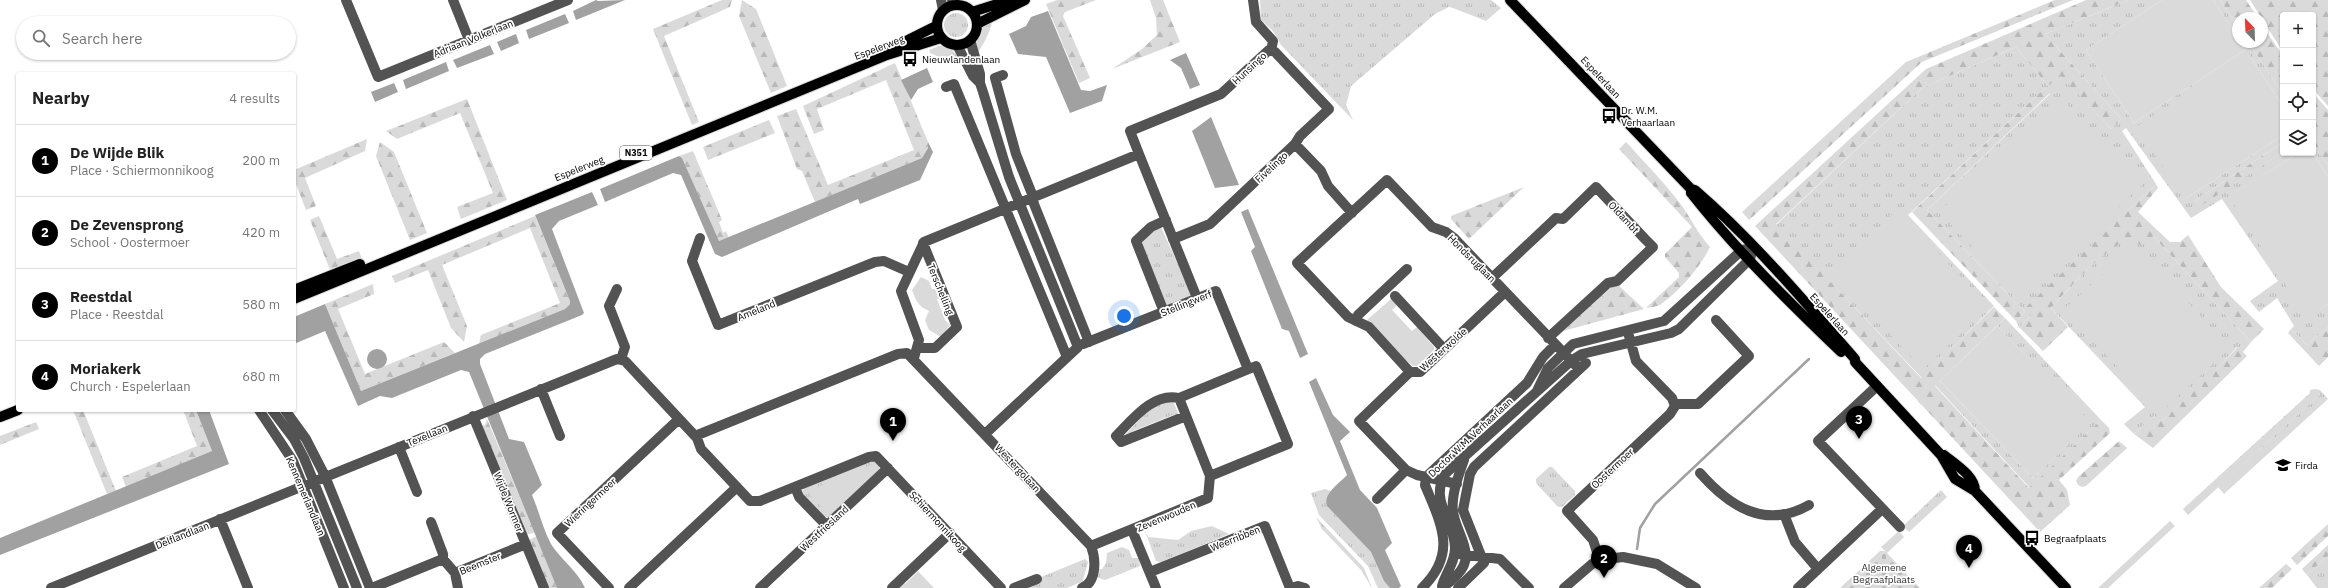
<!DOCTYPE html>
<meta charset="utf-8">
<style>
:root{--surface:#fff;--page:#f6f6f6;--text:#222;--muted:#767676;--line:#e0e0e0;--accent:#000}
body{margin:0;font-family:"IBM Plex Sans",sans-serif;background:var(--page);color:var(--text)}
.controls{position:absolute;right:12px;top:12px;display:grid;overflow:hidden;border-radius:4px;box-shadow:0 1px 3px #0004}
.controls button{width:36px;height:36px;display:grid;place-items:center;padding:0;border:0;border-bottom:1px solid var(--line);background:var(--surface);color:var(--text);font:20px sans-serif}
.compass{position:absolute;left:2232px;top:12px;width:36px;height:36px;border-radius:50%;background:var(--surface);box-shadow:0 1px 3px #0004;rotate:337deg}
.you{position:absolute;left:1124px;top:316px;width:14px;height:14px;margin:-10px;border:3px solid #fff;border-radius:50%;background:#1a73e8;box-shadow:0 0 0 6px #1a73e833}
.badge{display:grid;place-items:center;width:26px;height:26px;border-radius:50%;background:var(--accent);color:#fff;font-size:13px;font-weight:700}
.pin{position:absolute;translate:-50% -33px;filter:drop-shadow(0 1px 2px #0008)}
.pin::after{content:'';position:absolute;top:21px;width:14px;height:12px;background:inherit;clip-path:polygon(0 0,100% 0,50% 100%)}
.list{margin:0;padding:0;list-style:none}
h2{display:flex;justify-content:space-between;align-items:center;height:52px;margin:0;padding:0 16px;font-size:17px}
h2 small{font-size:13px;font-weight:400;color:var(--muted)}
.list li{display:grid;grid-template-columns:26px 1fr auto;gap:12px;align-items:center;box-sizing:border-box;height:72px;padding:0 16px;border-top:1px solid var(--line)}
.list b{display:block;font-size:15px;white-space:nowrap}
.list p{margin:0;font-size:13px;white-space:nowrap;color:var(--muted)}
.list em{font-size:13px;font-style:normal;color:var(--muted)}
.icon{flex:none;width:22px;height:22px;fill:none;stroke:currentColor;stroke-width:2;stroke-linecap:round;stroke-linejoin:round}
.map{position:relative;flex:none;width:2328px;height:588px;overflow:hidden}
.search{position:absolute;background:var(--surface);box-shadow:0 1px 3px #0004;left:16px;top:16px;width:280px;height:44px;display:flex;align-items:center;gap:10px;box-sizing:border-box;padding:0 14px;border-radius:22px;color:var(--muted);font-size:15px}
.panel{position:absolute;background:var(--surface);box-shadow:0 1px 3px #0004;left:16px;top:72px;width:280px;height:340px;border-radius:4px}
.map>svg:first-child{display:block}
.grass{fill:url(#grass-tufts)}
.forest{fill:url(#forest-firs)}
.cemetery{fill:url(#cemetery-stones)}
.green{fill:#dadada}
.water{fill:#a1a1a1}
.lines{fill:none;stroke-linecap:round;stroke-linejoin:round}
.stream{stroke:#a1a1a1;stroke-width:2.5}
.major-casing{stroke:#dbdbdb;stroke-width:12}
.minor{stroke:#535353;stroke-width:10}
.major{stroke:#000;stroke-width:10}
.labels{text-anchor:middle;stroke-width:3.5;stroke-linejoin:round;paint-order:stroke}
.shield{fill:#fff;stroke:#4c4c4c;stroke-width:1}
.shield-label{font-size:9px;font-weight:bold;fill:#000}
.street-label{font-size:10px;fill:#000;stroke:#fff}
.poi-label{font-size:10px;fill:#000;stroke:#fff;text-anchor:start}
.park-label{font-size:10px;fill:#313131;stroke:#fff}
</style>
<div class="map">
<svg width="2328" height="588" viewBox="0 0 2328 588">
<defs>
<pattern id="grass-tufts" width="24" height="20" patternUnits="userSpaceOnUse"><rect width="24" height="20" fill="#dadada"/><path d="M3 7l-1-3M5 7V3M7 7l1-3M15 17l-1-3M17 17v-4M19 17l1-3" fill="none" stroke="#b9b9b9"/></pattern>
<pattern id="forest-firs" width="22" height="20" patternUnits="userSpaceOnUse"><rect width="22" height="20" fill="#dadada"/><path d="M5 1l3.5 6h-7zM16 11l3.5 6h-7z" fill="#b9b9b9"/></pattern>
<pattern id="cemetery-stones" width="16" height="16" patternUnits="userSpaceOnUse"><rect width="16" height="16" fill="#dadada"/><path d="M2 7V4a2 2 0 0 1 4 0v3zM10 15v-3a2 2 0 0 1 4 0v3z" fill="#b9b9b9"/></pattern>
</defs>
<rect width="100%" height="100%" fill="#fff"/>
<path class="grass" d="M1260,0H1491L1501,8L1486,21L1453,8L1449,7L1435,14L1351,86L1346,105L1353,120L1281,45L1273,31L1261,20Z
M2129,0H2162L2086,50L2134,123L2245,50L2240,42H2248L2283,94V106L2248,53L2185,199L2283,135V142L2196,200L2199,206L2283,152L2298,153L2230,197L2307,317L2328,304V327L2307,345L2291,329L2294,326L2277,298L2259,312L2250,301L2278,281L2222,199L2191,218L2126,128L2122,131L2156,184L2028,306L2031,316L2019,327L2016,321L2025,312L1927,210L2050,94L2045,88L1908,215L1994,306L1922,378L1776,225L1922,88L2016,47L2048,86L2061,75L2111,129L2121,119L2045,34Z
M2213,0H2220L2238,27V38Z
M944 25a12 12 0 1 1 24 0a12 12 0 1 1-24 0Z
M992,20C993,26 981,51 976,54C974,39 978,28 992,20Z
M939,46L950,48L961,60L948,61L930,53L929,50Z
M2313,144L2328,165V177L2313,153Z
M1161,227L1191,293L1190,296L1166,306L1141,244L1153,231Z
M2153,236L2251,342L2243,352L2237,347L2208,379L2164,419L2160,421L2154,416L2134,434L2124,424L2145,407L2051,308C2067,291 2109,243 2131,237C2138,236 2146,236 2153,236Z
M2005,318L2101,420L2030,488L1935,385L1940,381L2033,478L2090,423L1997,326Z
M2320,390L2328,399L2224,494L2218,487L2320,394Z
M1172,399L1179,415H1173L1133,431L1130,435L1126,434L1152,406Z
M870,460L876,461L880,469L829,517H823L802,493L804,488Z
M1549,467H1552L1575,491V495L1562,507H1558L1536,483V479Z
M1325,489L1331,491L1328,495L1327,506L1371,552L1384,581L1390,588H1378L1368,566L1319,515L1311,493Z
M1941,490L1947,497L1909,532L1903,526Z
M1316,517L1364,568L1372,588L1361,570L1322,529Z
M1212,526L1229,534L1161,562L1156,561L1144,528L1148,537L1178,540L1191,531Z
M1899,531L1904,537L1887,553L1881,547Z
M1122,547L1129,550L1132,558H1139L1140,566L1105,580L1096,577L1097,569H1102L1106,563L1107,553Z
M2328,556V588H2317L2307,575Z
M1085,559L1088,562L1082,584L1079,583L1067,588H1021L1041,577Z"/>
<path class="forest" d="M722,0H732L730,7L664,36L699,122L692,125L653,29Z
M742,0L756,9L787,86L771,93L739,16Z
M1057,0H1096L1065,12L1063,16L1090,78L1079,83L1046,4Z
M1150,0H1163L1180,42L1112,69L1142,49L1157,35L1156,18Z
M2055,0H2073L1922,62L1749,220L1742,212L1906,62Z
M2086,0H2129L2045,34L2121,119L2111,129L2061,76L2048,86L2016,47L1922,88L1776,224L1921,378L1994,307L2005,318L1935,386L2029,488L2101,420L2109,428L2110,433L2059,480L2067,490L2070,505L2040,532L1755,226L1926,69Z
M2220,0H2246L2258,18H2238V27Z
M2250,0H2328V106L2313,89V15H2283V52Z
M2262,25L2283,56V94L2248,42H2262Z
M895,63L928,142V148L922,158L815,202L802,171L797,169L777,116L796,109L828,185L914,150L886,80L817,109L824,130L814,134L803,106Z
M2045,88L2050,93L1927,210L2025,312L2016,321L1912,212Z
M2313,93L2328,110V165L2313,144Z
M467,99L507,200L461,219L457,207L493,193L460,113L397,139L386,131Z
M769,120L775,133L708,160L703,147Z
M367,139L365,151L305,178L316,206L306,210L294,179V170Z
M380,142L394,152L427,233L410,240L376,156Z
M1626,142C1645,163 1665,183 1682,206C1692,220 1698,234 1710,247C1702,265 1678,293 1661,304C1657,307 1651,307 1646,308L1679,277V273L1665,257V254L1692,227L1619,149Z
M2283,142V152L2199,207L2196,200Z
M693,151L722,220L719,222L723,233L726,231L729,238L718,241L682,158L679,156Z
M2156,184L2158,188L2138,212L2170,242H2180L2188,235L2221,287L2264,329L2251,342L2153,236L2141,246L2132,237C2105,248 2071,286 2051,308L2068,327L2043,351L2019,327L2031,316L2027,306Z
M1524,187L1469,239L1451,219V216Z
M319,216L337,259L359,251L362,259L331,272L310,220Z
M535,216L570,301V304L565,309L479,344L481,335L560,303L530,228L442,265L467,326L464,342L451,328L428,270L395,283L392,276Z
M373,284L374,294L338,309L365,374L444,342L455,353L361,391L325,304Z
M1618,285L1644,309L1563,331L1613,286Z
M2328,327V357L2319,366L2288,333L2291,329L2307,345Z
M2238,347L2247,356L2153,448L2134,434L2154,416L2160,421L2164,419L2207,379Z
M2315,389L2320,390V394L2188,515L2183,509L2310,393V390Z
M73,410H83L116,491L107,494Z
M183,410H196L212,451L126,487L122,477L197,446Z
M487,419L534,531L536,532L526,535L481,426L485,425Z
M36,422L39,429L0,445V436Z
M2119,441L2127,448L2086,486L2082,487L2078,485L2076,481L2078,477Z
M2170,521L2175,526L2108,588H2098Z
M2328,524V536L2297,565L2291,558Z
M537,536V538L557,588H547L529,540Z
M2328,545V556L2307,575L2302,569Z
M1880,551H1885L1846,588H1840Z
M2286,564L2292,569L2272,588H2259Z"/>
<path class="cemetery" d="M1885,551L1920,588H1846Z"/>
<path class="green" d="M2162,0H2213L2238,38V42H2240L2245,50L2134,123L2086,50Z
M2248,53L2283,106V135L2185,199L2136,127Z
M2060,97L2143,184L2022,299L1939,212Z
M2298,153H2313L2328,177V304L2307,318L2229,197Z
M1897,210L1989,307L1923,369L1831,272Z
M2135,245L2230,348L2160,413L2064,309Z
M921,277L929,281L932,289H937L940,298L937,299L945,320L950,325L941,337L929,330L925,320L929,311C918,306 916,301 912,290Z
M1391,299L1397,305L1392,310L1412,331L1417,327L1434,347V350L1417,366H1413L1397,353L1367,320Z
M1997,326L2091,423L2033,478L1940,381Z
M873,464L868,475L827,513L809,494L815,488Z
M918,571L934,588H897L904,582L905,584Z"/>
<path class="water" d="M596,0L598,1L625,0L576,20L573,11Z
M1048,11L1081,90L1090,91L1107,85L1102,101L1070,113L1046,57L1018,54L1009,34L1026,26L1031,17Z
M565,14L569,23L529,39L526,30Z
M516,34L519,43L501,51L497,42Z
M490,45L494,54L457,68L453,60Z
M1186,53L1200,85L1190,89L1181,68L1170,60Z
M446,62L449,71L406,89L403,80Z
M927,68L933,82L918,89L911,100L901,80Z
M394,83L398,92L375,102L371,92Z
M1211,117L1239,185L1215,188L1192,131Z
M928,142L933,152L920,180L860,204L858,199L722,257L715,254L681,175L673,173L605,202L600,189L679,156L682,158L719,241L922,158L928,148Z
M592,192L598,205L559,221L552,229L584,313L582,315L485,354L480,359V364L509,439L524,442L542,485L532,495C539,511 543,529 551,544C561,560 577,570 585,588H557L469,372L461,370L392,398L380,396L358,406L325,331L294,344V317L325,304L361,391L565,309L570,304V301L535,215Z
M1248,209L1308,354L1300,358L1289,331L1282,329L1251,251L1255,247L1241,212Z
M367 359a10 10 0 1 1 20 0a10 10 0 1 1-20 0Z
M1316,378L1333,415L1350,432L1340,441L1360,490L1377,508L1392,543L1385,550L1401,586L1399,588H1390L1384,581L1371,552L1327,506C1323,493 1339,484 1347,475L1309,382Z
M196,410H209L229,464L0,555V538L212,451Z"/>
<g class="lines">
<path class="stream" d="M1637,549L1640,528L1655,504L1809,359"/>
<defs>
<path id="major" d="M1510,0L1691,189L1695,190C1753,240 1804,301 1855,359V362L1941,455H1944C1955,464 1975,476 1975,491L2066,588
M937 25a20 20 0 1 1 40 0a20 20 0 1 1-40 0Z
M972,12L1010,0
M977,24L1025,0
M888,50L936,26
M1691,190V193C1736,250 1789,302 1841,352
M294,290L360,264
M294,299L887,55L941,38
M0,417L18,410
M1941,455L1955,479L1975,491"/>
</defs>
<use href="#major" class="major-casing"/>
<path class="minor" d="M346,0L378,77L568,0
M453,0L469,40
M941,0L943,10
M952,0L956,4
M1253,0L1256,22L1273,41L1271,51
M970,40L980,74V83
M957,45L973,76L980,83L983,92L1009,177L1078,347L985,434
M1003,75L995,78L1016,154L1032,194L1034,204L1089,342
M946,87L954,84L1067,357
M1295,144L1321,171L1328,186L1352,213
M1139,154L1197,298
M700,238L692,261L718,325L875,262L884,261L909,272
M1492,278L1556,218L1563,219L1596,187L1645,239L1653,247L1617,281L1608,283L1548,338
M617,289L609,306L625,347L621,359
M1395,296L1444,349
M1164,312L1136,241L1151,227L1166,220
M1356,321L1358,315L1407,269
M1083,344L1216,291L1248,369
M918,348H935L957,327L923,243
M914,358L919,340L901,291L924,242L1139,154L1130,131L1221,94L1269,50L1275,52L1329,109L1300,136L1295,144L1210,224L1173,239
M1410,372L1369,327L1348,317L1297,263L1387,180L1432,227L1446,232L1454,238L1579,369
M1877,386L1818,441L1900,527
M541,389L560,436
M1179,398L1256,366L1288,444L1210,476
M1179,398C1153,392 1132,420 1116,436L1121,442L1186,416
M1675,404H1698L1749,356L1716,320
M259,410L293,461L344,588
M272,410L294,439L304,458L357,588
M285,410L306,439L325,476L370,588
M473,416L544,588
M695,436L898,354L907,353L1091,546C1096,559 1097,582 1082,588
M399,447L417,492
M1700,473C1729,506 1765,530 1809,505
M1457,484L1417,475L1406,470L1359,421L1410,372H1420L1505,292
M795,487L799,497L826,525
M1377,499L1406,470
M1784,514L1795,542L1818,569
M220,519L248,588
M431,522L443,554V559
M1132,530L1156,588
M1091,546L1208,498L1210,476L1179,398
M1459,554L1500,559L1529,588
M1600,561L1593,540L1567,511L1670,414L1675,406L1672,398L1636,361L1629,336
M1150,572L1265,526L1290,588
M455,573L458,588
M1442,586C1446,572 1455,563 1455,548C1455,521 1428,500 1446,473L1571,361L1582,354L1671,333L1679,329L1750,259L1753,248L1742,250L1664,321L1573,344L1548,368L1537,391
M1443,586C1449,584 1453,579 1457,575C1478,554 1455,533 1453,511C1451,495 1459,474 1464,460
M51,588L617,359L625,361L697,438L701,449L750,501H760L869,457L876,456L1001,588
M372,588L443,559L455,573L526,544
M609,588L557,533L679,419
M629,588L737,487
M760,588L888,468
M892,588L950,533
M1014,588L1037,579
M1291,588L1298,586L1305,588
M1422,588C1458,553 1441,524 1425,485L1426,477L1527,383L1543,357L1555,345
M1458,588L1484,563L1463,510L1470,474L1474,467L1586,363
M1564,588L1592,564L1607,559L1623,557L1657,564L1696,588
M1798,588L1882,509"/>
<use href="#major" class="major"/>
</g>
<defs>
<symbol id="bus-bare" viewBox="-9 -9 18 18"><path d="M-5-6H5V4H4V6H2V4H-2V6H-4V4H-5ZM-3.5-4V0h7V-4ZM-3.5 1.2v1.5H-2V1.2ZM2 1.2v1.5H3.5V1.2Z" fill="#000" stroke="#fff" stroke-width="2.5" paint-order="stroke"/></symbol>
<symbol id="university-bare" viewBox="-9 -9 18 18"><path d="M0-5L7-2L0 1L-7-2ZM-4 1L0 2.5L4 1V4Q0 6-4 4Z" fill="#000" stroke="#fff" stroke-width="2.5" paint-order="stroke"/></symbol>
</defs>
<g fill-rule="evenodd">
<use href="#bus-bare" x="899" y="48" width="22" height="22"/>
<use href="#bus-bare" x="1598" y="105" width="22" height="22"/>
<use href="#university-bare" x="2272" y="454" width="22" height="22"/>
<use href="#bus-bare" x="2021" y="527" width="22" height="22"/>
</g>
<g class="labels">
<rect class="shield" x="620" y="146" width="32" height="14" rx="3"/>
<g class="shield-label">
<text x="636" y="156">N351</text>
</g>
<g class="street-label">
<text transform="translate(473 38) rotate(-22)" y="4">Adriaan Volkerlaan</text>
<text transform="translate(879 47) rotate(-21)" y="4">Espelerweg</text>
<text transform="translate(1249 68) rotate(-43)" y="4">Hunsingo</text>
<text transform="translate(1601 77) rotate(47)" y="4">Espelerlaan</text>
<text transform="translate(1271 167) rotate(-43)" y="4">Fivelingo</text>
<text transform="translate(579 168) rotate(-22)" y="4">Espelerweg</text>
<text transform="translate(1624 217) rotate(47)" y="4">Oldambt</text>
<text transform="translate(1472 258) rotate(45)" y="4">Hondsruglaan</text>
<text transform="translate(941 289) rotate(68)" y="4">Terschelling</text>
<text transform="translate(1186 303) rotate(-22)" y="4">Stellingwerf</text>
<text transform="translate(756 310) rotate(-22)" y="4">Ameland</text>
<text transform="translate(1830 314) rotate(48)" y="4">Espelerlaan</text>
<text transform="translate(1443 349) rotate(-42)" y="4">Westerwolde</text>
<text transform="translate(427 435) rotate(-22)" y="4">Texellaan</text>
<text transform="translate(1470 437) rotate(-43)" y="4">Doctor W.M. Verhaarlaan</text>
<text transform="translate(1018 468) rotate(47)" y="4">Westergolaan</text>
<text transform="translate(1612 468) rotate(-43)" y="4">Oostermoer</text>
<text transform="translate(306 496) rotate(67)" y="4">Kennemerlandlaan</text>
<text transform="translate(509 502) rotate(68)" y="4">Wijde Wormer</text>
<text transform="translate(590 502) rotate(-43)" y="4">Wieringermeer</text>
<text transform="translate(1166 516) rotate(-23)" y="4">Zevenwouden</text>
<text transform="translate(938 521) rotate(47)" y="4">Schiermonnikoog</text>
<text transform="translate(824 528) rotate(-43)" y="4">Westfriesland</text>
<text transform="translate(182 535) rotate(-22)" y="4">Delflandlaan</text>
<text transform="translate(1235 538) rotate(-22)" y="4">Weerribben</text>
<text transform="translate(480 563) rotate(-22)" y="4">Beemster</text>
</g>
<g class="poi-label">
<text x="922" y="63">Nieuwlandenlaan</text>
<text x="1621" y="114">Dr. W.M.<tspan x="1621" dy="12">Verhaarlaan</tspan></text>
<text x="2295" y="469">Firda</text>
<text x="2044" y="542">Begraafplaats</text>
</g>
<g class="park-label">
<text x="1884" y="571">Algemene<tspan x="1884" dy="12">Begraafplaats</tspan></text>
</g>
</g>
</svg>
<div class="controls">
<button>+</button>
<button>−</button>
<button><svg class="icon" aria-label="locate" viewBox="0 0 24 24"><circle cx="12" cy="12" r="6"/><path d="M12 2v4M12 18v4M2 12h4M18 12h4"/></svg></button>
<button><svg class="icon" aria-label="layers" viewBox="0 0 24 24"><path d="M12 4l9 5-9 5-9-5zM3 14l9 5 9-5"/></svg></button>
</div>
<svg class="compass" viewBox="-18 -18 36 36"><path d="M0-13l5 13h-10z" fill="#e53935"/><path d="M0 13l5-13h-10z" fill="#767676"/></svg>
<div class="you"></div>
<div class="pin badge" style="left:893px;top:441px">1</div>
<div class="pin badge" style="left:1604px;top:578px">2</div>
<div class="pin badge" style="left:1859px;top:439px">3</div>
<div class="pin badge" style="left:1969px;top:568px">4</div>
<div class="search"><svg class="icon" aria-label="search" viewBox="0 0 24 24"><circle cx="10" cy="10" r="6"/><path d="M15 15l6 6"/></svg>Search here</div>
<section class="panel">
<h2>Nearby<small>4 results</small></h2>
<ul class="list">
<li><span class="badge">1</span><div><b>De Wijde Blik</b><p>Place · Schiermonnikoog</p></div><em>200 m</em></li>
<li><span class="badge">2</span><div><b>De Zevensprong</b><p>School · Oostermoer</p></div><em>420 m</em></li>
<li><span class="badge">3</span><div><b>Reestdal</b><p>Place · Reestdal</p></div><em>580 m</em></li>
<li><span class="badge">4</span><div><b>Moriakerk</b><p>Church · Espelerlaan</p></div><em>680 m</em></li>
</ul>
</section>
</div>
